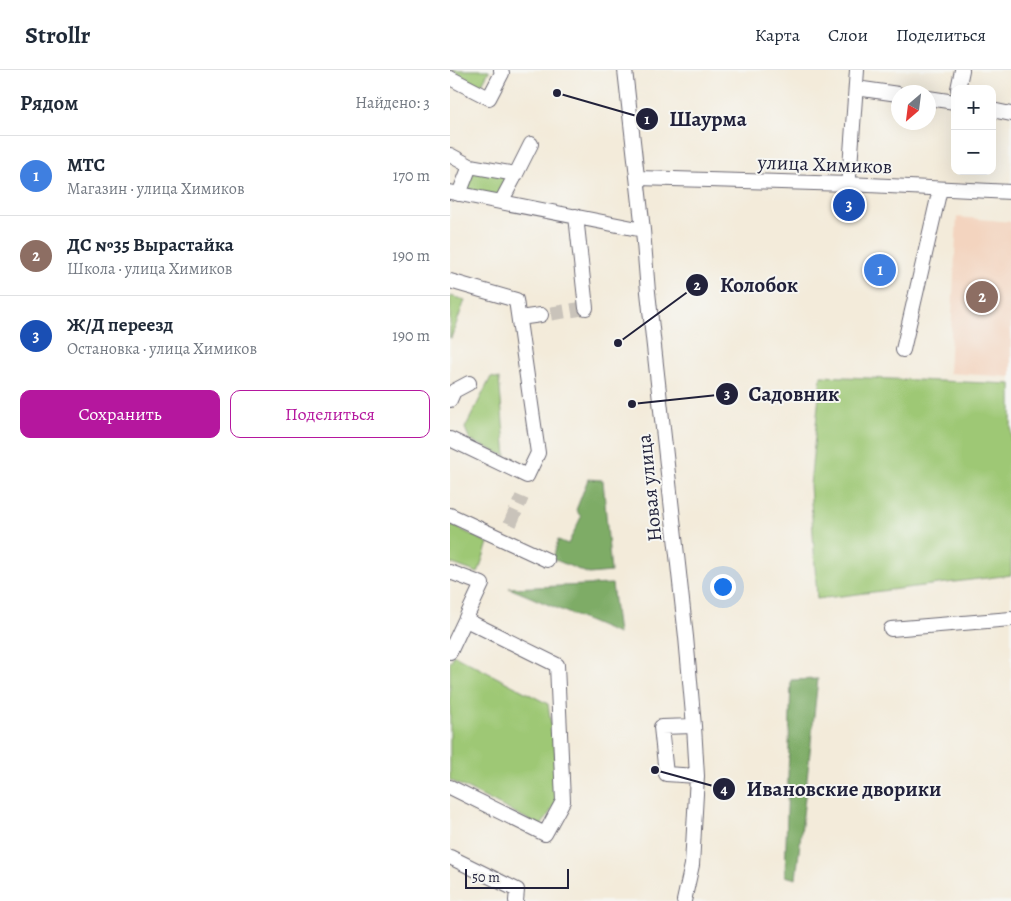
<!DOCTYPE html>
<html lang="ru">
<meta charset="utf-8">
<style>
:root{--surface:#fff;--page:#f6f6f7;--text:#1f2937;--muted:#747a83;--line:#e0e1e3;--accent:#b5179e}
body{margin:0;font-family:Alegreya,serif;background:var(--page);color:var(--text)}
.controls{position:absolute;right:15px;top:15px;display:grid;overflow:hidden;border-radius:10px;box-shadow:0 5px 20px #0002}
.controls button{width:45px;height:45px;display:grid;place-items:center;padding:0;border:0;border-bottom:1px solid var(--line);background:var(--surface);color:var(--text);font:25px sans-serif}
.compass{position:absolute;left:441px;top:15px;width:45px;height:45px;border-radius:50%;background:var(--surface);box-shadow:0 5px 20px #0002;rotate:208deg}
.scale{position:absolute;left:15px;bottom:12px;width:104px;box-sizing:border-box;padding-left:5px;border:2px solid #22223b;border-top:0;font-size:14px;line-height:18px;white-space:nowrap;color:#22223b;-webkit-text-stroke:4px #f6f6f2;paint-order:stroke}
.you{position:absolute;left:272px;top:516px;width:18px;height:18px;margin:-12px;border:4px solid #fff;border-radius:50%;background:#1a73e8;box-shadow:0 0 0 8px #1a73e833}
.badge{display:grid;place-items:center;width:32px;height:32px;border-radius:50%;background:var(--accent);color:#fff;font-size:16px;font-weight:700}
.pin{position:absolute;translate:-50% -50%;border:2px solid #fff;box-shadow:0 1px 5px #0006}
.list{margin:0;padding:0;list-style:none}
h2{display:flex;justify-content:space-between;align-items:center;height:65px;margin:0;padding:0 20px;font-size:21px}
h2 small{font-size:16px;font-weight:400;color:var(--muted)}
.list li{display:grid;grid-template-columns:32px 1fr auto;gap:15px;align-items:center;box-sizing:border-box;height:80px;padding:0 20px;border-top:1px solid var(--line)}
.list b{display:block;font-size:19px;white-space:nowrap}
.list p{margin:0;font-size:16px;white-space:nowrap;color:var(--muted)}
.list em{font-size:16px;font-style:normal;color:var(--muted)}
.actions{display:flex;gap:10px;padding:15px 20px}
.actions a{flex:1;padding:11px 0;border:1px solid var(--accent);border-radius:10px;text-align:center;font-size:18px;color:var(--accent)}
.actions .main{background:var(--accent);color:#fff}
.map{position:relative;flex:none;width:561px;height:831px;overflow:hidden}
header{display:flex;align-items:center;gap:30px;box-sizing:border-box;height:70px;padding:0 25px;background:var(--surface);border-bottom:1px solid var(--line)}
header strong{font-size:24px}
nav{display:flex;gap:28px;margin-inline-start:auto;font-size:18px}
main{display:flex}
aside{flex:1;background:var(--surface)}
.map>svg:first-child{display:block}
.built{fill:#f3d4bf}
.green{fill:#9ec875;stroke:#607558}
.forest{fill:#7eac66;stroke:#506750}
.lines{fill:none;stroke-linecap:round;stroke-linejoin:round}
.minor-tunnel{stroke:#c9c3ba;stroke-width:14;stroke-dasharray:14 7;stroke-linecap:butt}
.minor-casing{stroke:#6b6873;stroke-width:16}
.minor{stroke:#fff;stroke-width:14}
.labels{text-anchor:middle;stroke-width:4;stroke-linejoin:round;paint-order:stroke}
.street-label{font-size:20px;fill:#22223b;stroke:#f6f6f2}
.leader{fill:none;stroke:#22223b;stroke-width:2}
.callout-dot{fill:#22223b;stroke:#f6f6f2;stroke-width:2}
.mark-label{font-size:15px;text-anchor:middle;font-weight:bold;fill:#fff}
.callout-label{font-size:21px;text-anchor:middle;font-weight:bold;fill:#22223b;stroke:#f6f6f2;stroke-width:4;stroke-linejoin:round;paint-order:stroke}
</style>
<header>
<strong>Strollr</strong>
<nav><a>Карта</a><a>Слои</a><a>Поделиться</a></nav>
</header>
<main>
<aside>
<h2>Рядом<small>Найдено: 3</small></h2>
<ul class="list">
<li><span class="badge" style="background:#3f7fe0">1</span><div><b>МТС</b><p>Магазин · улица Химиков</p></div><em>170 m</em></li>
<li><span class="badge" style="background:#8d6e63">2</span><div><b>ДС №35 Вырастайка</b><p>Школа · улица Химиков</p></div><em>190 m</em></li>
<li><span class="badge" style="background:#1a4fb4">3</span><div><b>Ж/Д переезд</b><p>Остановка · улица Химиков</p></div><em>190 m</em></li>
</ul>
<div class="actions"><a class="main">Сохранить</a><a>Поделиться</a></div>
</aside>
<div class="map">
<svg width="561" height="831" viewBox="0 0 561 831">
<rect width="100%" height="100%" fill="#f6f6f2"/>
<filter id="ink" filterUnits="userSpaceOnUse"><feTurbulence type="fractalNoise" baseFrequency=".02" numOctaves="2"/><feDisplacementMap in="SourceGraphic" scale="10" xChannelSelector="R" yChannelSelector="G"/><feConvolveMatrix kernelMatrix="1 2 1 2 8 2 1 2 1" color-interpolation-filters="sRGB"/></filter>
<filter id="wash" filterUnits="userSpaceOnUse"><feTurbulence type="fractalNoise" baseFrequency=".0096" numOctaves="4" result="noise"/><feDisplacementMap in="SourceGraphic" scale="20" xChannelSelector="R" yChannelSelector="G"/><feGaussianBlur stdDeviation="1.12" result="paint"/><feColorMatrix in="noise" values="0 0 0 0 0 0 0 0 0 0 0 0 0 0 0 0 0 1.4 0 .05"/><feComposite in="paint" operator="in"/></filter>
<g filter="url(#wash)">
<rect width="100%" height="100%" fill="#f3ebda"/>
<path class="built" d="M507,147L561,152V307L499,303Z"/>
<path class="green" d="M1,0H39V1L31,16Z
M21,100L59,105L51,126L15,119Z
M0,226L15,230L1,268H0Z
M371,306L561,314V505L367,529L360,415Z
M41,307L49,309L56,386L20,370L15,358Z
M0,454L38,473L28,503L0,493Z
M4,585L98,634L105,681L108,730L91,756L0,710V593Z"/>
<path class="forest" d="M138,409L153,410L161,502L139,504L103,489L108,470L118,474L131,447L126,440Z
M162,514L168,564L59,518Z
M368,609L346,809L335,806L341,610Z"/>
</g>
<g filter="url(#ink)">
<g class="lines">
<path class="minor-tunnel" d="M80,247L136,238
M60,454L72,427"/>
<defs>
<path id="minor" d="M175,0L193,160L198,222L236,567L244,656L247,706L242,795L234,831
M0,8L39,28L52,3L51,0
M406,18L448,24
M508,19L512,0
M478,28L505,32
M542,40L561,44
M0,85L20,96L66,104L51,132
M66,104L81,74
M188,108L398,114L561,122
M398,114L400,97L407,0
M0,122L193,160
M9,124L20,96
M126,146L136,238
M0,211L66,230L88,383L77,406L0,369
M69,248L91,245
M453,280L490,119
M0,330L4,321L19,313
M0,445L97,490
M0,502L32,514L0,582
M441,559L561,549
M244,656L211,657L216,704L247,706
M0,717L95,764L113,731L107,595L16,550
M0,787L67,820L66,831"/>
</defs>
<use href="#minor" class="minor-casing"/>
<use href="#minor" class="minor"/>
</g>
</g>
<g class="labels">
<g class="street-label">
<text transform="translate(375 94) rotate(2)" y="7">улица Химиков</text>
<text transform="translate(199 418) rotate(-96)" y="7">Новая улица</text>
</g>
</g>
<path class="leader" d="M107 23L197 49M168 273L247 215M182 334L277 324M205 700L274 719"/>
<g class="callout-dot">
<circle cx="107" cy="23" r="5"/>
<circle cx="168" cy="273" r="5"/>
<circle cx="182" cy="334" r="5"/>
<circle cx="205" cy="700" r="5"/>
<circle cx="197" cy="49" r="12"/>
<circle cx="247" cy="215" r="12"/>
<circle cx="277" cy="324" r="12"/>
<circle cx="274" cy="719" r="12"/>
</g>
<g class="mark-label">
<text x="197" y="54">1</text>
<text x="247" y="220">2</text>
<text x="277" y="329">3</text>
<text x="274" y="724">4</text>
</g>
<g class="callout-label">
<text x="258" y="56">Шаурма</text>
<text x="309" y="222">Колобок</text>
<text x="344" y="331">Садовник</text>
<text x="394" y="726">Ивановские дворики</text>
</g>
</svg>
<div class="controls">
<button>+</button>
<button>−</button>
</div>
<svg class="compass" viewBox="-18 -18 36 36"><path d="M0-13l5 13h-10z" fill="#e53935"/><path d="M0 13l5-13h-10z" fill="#747a83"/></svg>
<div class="scale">50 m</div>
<div class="you"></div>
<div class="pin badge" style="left:430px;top:200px;background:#3f7fe0">1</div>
<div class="pin badge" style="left:532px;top:227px;background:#8d6e63">2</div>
<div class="pin badge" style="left:399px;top:135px;background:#1a4fb4">3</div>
</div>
</main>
